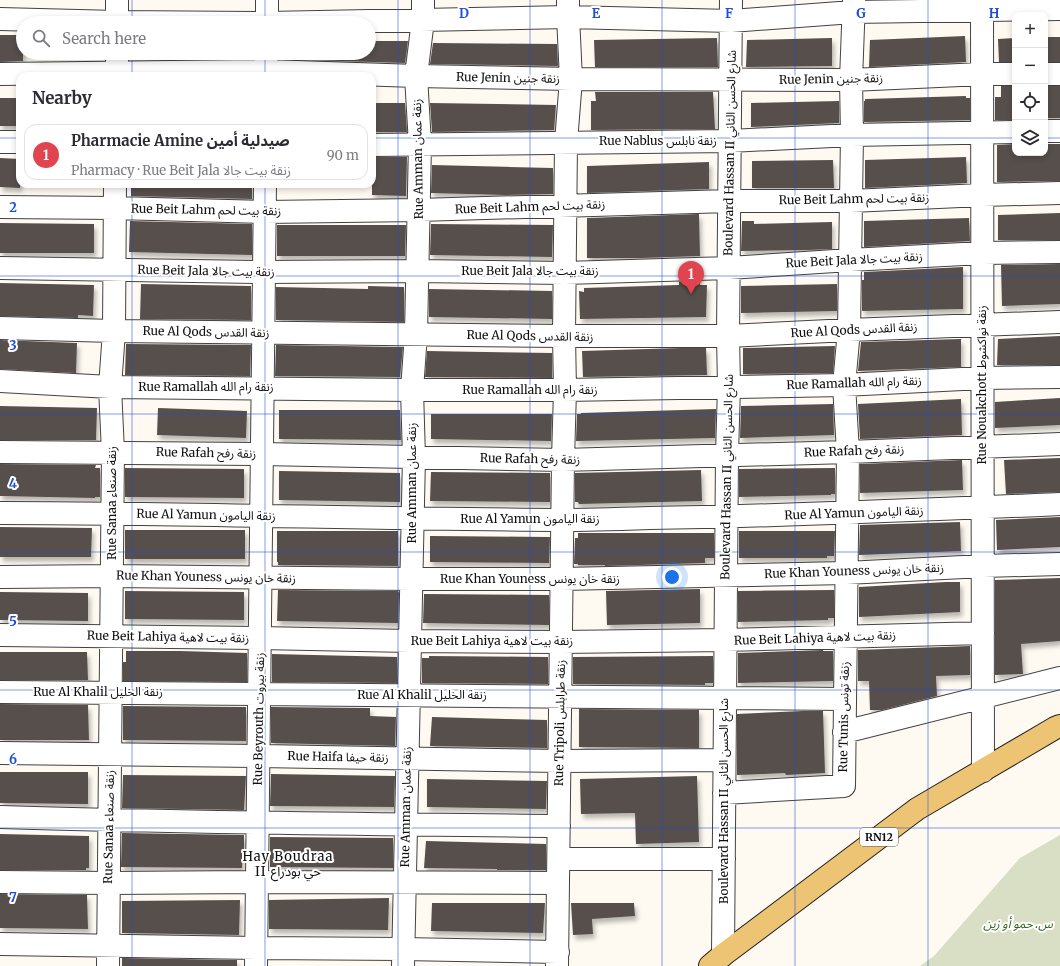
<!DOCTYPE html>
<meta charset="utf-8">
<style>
:root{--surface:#fff;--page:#f7f7f7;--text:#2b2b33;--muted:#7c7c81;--line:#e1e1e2;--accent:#b33244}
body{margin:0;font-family:Merriweather,"Noto Sans Arabic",serif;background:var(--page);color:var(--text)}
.controls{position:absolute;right:12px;top:12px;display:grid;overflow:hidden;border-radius:8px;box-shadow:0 2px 6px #0003}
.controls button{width:36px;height:36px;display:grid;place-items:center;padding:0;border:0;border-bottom:1px solid var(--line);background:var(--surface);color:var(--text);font:20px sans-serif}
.you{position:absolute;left:672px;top:577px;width:14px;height:14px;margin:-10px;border:3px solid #fff;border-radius:50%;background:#1a73e8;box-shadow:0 0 0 6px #1a73e833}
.badge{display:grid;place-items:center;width:26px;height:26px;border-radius:50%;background:var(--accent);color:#fff;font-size:13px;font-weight:700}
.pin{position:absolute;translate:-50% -33px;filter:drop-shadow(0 1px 2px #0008)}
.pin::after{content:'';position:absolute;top:21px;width:14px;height:12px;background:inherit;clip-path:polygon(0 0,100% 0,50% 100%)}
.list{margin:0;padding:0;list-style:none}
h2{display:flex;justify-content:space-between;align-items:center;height:52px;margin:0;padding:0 16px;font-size:17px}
h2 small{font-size:13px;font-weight:400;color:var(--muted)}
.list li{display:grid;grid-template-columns:26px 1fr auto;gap:12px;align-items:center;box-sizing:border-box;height:56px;margin:0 8px 8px;padding:0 8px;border:1px solid var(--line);border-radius:12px}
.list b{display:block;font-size:15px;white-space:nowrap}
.list p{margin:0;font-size:13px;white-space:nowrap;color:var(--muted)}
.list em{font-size:13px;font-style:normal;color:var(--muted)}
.icon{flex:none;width:22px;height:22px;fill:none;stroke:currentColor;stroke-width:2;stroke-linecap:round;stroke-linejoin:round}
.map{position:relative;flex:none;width:1060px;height:966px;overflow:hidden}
.search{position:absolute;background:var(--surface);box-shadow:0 2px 6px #0003;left:16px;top:16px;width:360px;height:44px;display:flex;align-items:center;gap:10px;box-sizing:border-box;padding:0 14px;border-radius:22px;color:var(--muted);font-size:15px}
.panel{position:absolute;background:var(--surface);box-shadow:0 2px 6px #0003;left:16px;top:72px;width:360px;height:116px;border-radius:12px}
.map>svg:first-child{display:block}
.cemetery{fill:#d8dfc4}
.building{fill:#574f4c;filter:url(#shadow)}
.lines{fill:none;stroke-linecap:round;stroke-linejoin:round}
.minor-casing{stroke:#424242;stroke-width:24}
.major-casing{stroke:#202020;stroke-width:24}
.minor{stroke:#fff;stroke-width:22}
.major{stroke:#edc473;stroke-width:22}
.grid{fill:none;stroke:#1d4ed8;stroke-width:1;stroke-opacity:0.55}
.labels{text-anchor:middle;stroke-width:4;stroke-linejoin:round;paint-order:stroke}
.shield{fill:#fff;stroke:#575757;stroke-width:1}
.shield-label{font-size:11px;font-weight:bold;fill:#0f0f0f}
.street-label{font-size:12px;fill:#0f0f0f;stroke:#fff}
.park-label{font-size:12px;font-style:italic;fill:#366124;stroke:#fff}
.neighbourhood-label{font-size:13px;letter-spacing:1px;fill:#0f0f0f;stroke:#fff}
.grid-label{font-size:13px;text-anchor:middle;font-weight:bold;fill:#1d4ed8;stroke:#fff;stroke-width:4;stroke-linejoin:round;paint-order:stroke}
</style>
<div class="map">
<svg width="1060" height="966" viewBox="0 0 1060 966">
<defs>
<filter id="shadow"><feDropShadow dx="2.5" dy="4.5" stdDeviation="2" flood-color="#0004"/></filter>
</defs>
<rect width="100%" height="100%" fill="#fefaf2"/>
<path class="cemetery" d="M1060,835V966H920L934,956L1020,858Z"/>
<path class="building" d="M0,35H23V61L0,62Z
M965,36L966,62L869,67L870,40Z
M1045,37H1060V62H1045Z
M717,38L718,67H595L594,40Z
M832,38V66L746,67L747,40Z
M1015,38V62H999L998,39Z
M369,41H408L405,63L278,59V53H369Z
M433,43L557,44L558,66L430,64Z
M188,53H254V59H188Z
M1001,86H1015V120H995V97H1001Z
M1045,86H1060V118H1045Z
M595,92H713L715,129L591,130V101H596Z
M966,96V98H970V120L864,122V101H865V99Z
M0,98H20V126H0Z
M839,101V123L751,127V103Z
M372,103H405L407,132H372Z
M430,103L556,105L554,130L432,132Z
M1015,144V153H1045V144H1060V181L997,182V145Z
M372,157H407L406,196L372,195Z
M966,157L967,183L865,188V160Z
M0,158L20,159V188L0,187Z
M833,160L834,188H752V161Z
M709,162V189L587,193V166Z
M432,165L553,168V194L505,195L431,193Z
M131,184H252V199L131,196Z
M1060,213V240H998V215Z
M699,214L700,256L641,258H587V218Z
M969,218L970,241L864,247V221Z
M130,221L252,224V255L129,252Z
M742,221H754V224L832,222V249L808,250L741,251Z
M0,223L94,224V253H0Z
M431,224L553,225L552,257L430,255Z
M277,225H406L405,256H277Z
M1060,264V304L1002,306L1001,265Z
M963,267V309L862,311V280H864V272Z
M700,281V285H707L706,317L580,319L579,291L584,292V288L679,285V282Z
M0,283L94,285L93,316L78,315V318L0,316Z
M141,284L251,286V320L140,319Z
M837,284V311L741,313V286Z
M368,286L404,287V322L276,320V287L368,289Z
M429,289L552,291V319L429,317Z
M1060,336V365H997L998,339Z
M961,339V367L858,371L861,342Z
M0,340L77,343L76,373L0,369Z
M126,344L251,345L250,376L125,375Z
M276,345L403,347L400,377L275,376Z
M835,346L833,373L743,374V348Z
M681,348H706L707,375L583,377L582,351Z
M427,351L552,353V378L425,377Z
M1060,398V425L995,428V402Z
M961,399L962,435L860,439L858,404Z
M833,404L834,435L740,438L741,406Z
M0,406L97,408L96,440H0Z
M158,408L247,411L246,438L157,435Z
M716,409L715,438L576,441L577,414H581V413Z
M279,410H400L401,440L279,439Z
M431,414H552L551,441L431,439Z
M1060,458V492L1006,494L1004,460Z
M962,460L963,490L860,493V464Z
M0,464L96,465L95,468H100V497H95V498L0,496Z
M125,468L244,469V498L125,497Z
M835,468V494H831V495L739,497V469Z
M701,470L702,501L579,504L578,502H575V473Z
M279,471L400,473V502L279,500Z
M431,472L550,473V502L430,501Z
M1060,517V547L997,550L996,520Z
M960,522L961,551L859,555L860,525Z
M0,527L92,528L91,557H0Z
M125,530H245V559H125Z
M277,531H398V566L278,565V562H277Z
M739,531H835L834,556H827V558H739Z
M578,533H714V558H705V563L605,566V565H578V564H574L575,538H578Z
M430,536L550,537L549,563L430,562Z
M1060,578V641L1021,644L1023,674L995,675V580Z
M946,582H960V612L859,617V587Z
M700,589V623L607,625L606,591Z
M278,590L398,591L399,593L398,623L277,621Z
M834,590V618H828V620L738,622V591Z
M125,591L244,592V620L125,619Z
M0,592L88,593V621L0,620Z
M424,594L549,595V625L423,623Z
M970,646V675L936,676L937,696L882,710H870L869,681H858V650Z
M823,650V651H833V681L738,683V653Z
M126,651H180L247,653V682L123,681V662H126Z
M0,652H87L88,680H0Z
M272,654L397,657V683L272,682Z
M429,656L548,657V684L422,683V658H429Z
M713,656V683H705V685L573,684V657Z
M0,704L88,705L89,740H0Z
M123,706L246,707V741L123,740Z
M271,707L370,708V716L396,717L395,746L271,743Z
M579,709L699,710V748L579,747Z
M802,711H823L825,773L786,775L785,773L737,775V714Z
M432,717L547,720V748L430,746Z
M0,772H88V804L0,803Z
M271,774L395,776L394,807L270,806Z
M123,775L246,776L244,810L122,808Z
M697,776L699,842L636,844L635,813L581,814L580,779Z
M427,779L547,781L546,809L427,807Z
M122,833L244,835V849H243L242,868L121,867Z
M0,834L89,836V868H86V870H0Z
M270,837L393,838V868L270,867Z
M426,841L546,844V870H497V869L424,868Z
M0,894L87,895L88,929L0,928Z
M389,898L388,930L269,929V900Z
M240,900L239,935L122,933V901Z
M432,903H545L543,933L431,931Z
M571,903H634L635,916L592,919L593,934L573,935Z
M122,958L237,960V966H122Z"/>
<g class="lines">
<defs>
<path id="minor" d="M982,0L983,771
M0,19L117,22L267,23L568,17L731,21L853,12L1060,9
M117,23V0
M267,23V0
M0,74L266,71L416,76L571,79L851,80L982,74H1015
M1045,74H1060
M117,76V53
M266,76V53
M1045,131H1060
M0,142H20
M372,145L730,141L852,135L1015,132
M0,207L115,208L265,212L419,210L730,201H851L982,195L1060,193
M0,268L264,272L417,271L565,273L729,268L850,260L982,253L1060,252
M0,328L114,331L564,336H728L849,330L1060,322
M0,381L110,387L412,390H565L844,385L982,378L1060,377
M0,452L262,454L563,460L848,452L1060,444
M0,513C186,513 373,519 559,520C590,520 620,519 650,518C787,516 923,510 1060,504
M0,577L112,576L411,579H562L846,573L983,566L1060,564
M0,635L260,638L409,641L561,642L725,640L983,633
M0,692L845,699
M844,732L1060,678
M0,753L259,756L560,761L724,760
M724,793L844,786L848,452L844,385L849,330L852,135L851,80L854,0
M0,817C186,823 373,824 559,826
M559,859H724
M0,882L109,883L257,882L558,883
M0,944L257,948L403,949L558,952
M723,955L727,455L729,386L728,336L731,0
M108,966L113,452L110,387L114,331L115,184
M256,966L265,184
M403,966L414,457L412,390L416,334L420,144L416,76L423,20V0
M557,966L563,460L565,390L564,336L566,142L571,79L568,17V0"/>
<path id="major" d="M710,966L723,955L917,809L1055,728L1060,726"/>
</defs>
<use href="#minor" class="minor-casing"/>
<use href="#major" class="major-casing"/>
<use href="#minor" class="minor"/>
<use href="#major" class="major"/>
</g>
<path class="grid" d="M132,0V23M265,0V23M398,0V966M530,0V966M662,0V966M795,0V966M928,0V966M132,53V76M265,53V76M0,138H20M372,138H1015M1045,138H1060M132,184V966M265,184V966M0,276H1060M0,414H1060M0,552H1060M0,690H1060M0,828H1060"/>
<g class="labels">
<rect class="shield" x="860" y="828" width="38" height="18" rx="3"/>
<g class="shield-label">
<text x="879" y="841">RN12</text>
</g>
<g class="street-label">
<text transform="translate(508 78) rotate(1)" y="4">Rue Jenin زنقة جنين</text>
<text transform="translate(831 79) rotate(-1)" y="4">Rue Jenin زنقة جنين</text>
<text x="658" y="145">Rue Nablus زنقة نابلس</text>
<text transform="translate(730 153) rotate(-89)" y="4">Boulevard Hassan II شارع الحسن الثاني</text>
<text transform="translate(418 159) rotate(-91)" y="4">Rue Amman زنقة عمان</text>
<text transform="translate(854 199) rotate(-1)" y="4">Rue Beit Lahm زنقة بيت لحم</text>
<text transform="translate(530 207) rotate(-2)" y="4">Rue Beit Lahm زنقة بيت لحم</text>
<text transform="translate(206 210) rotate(1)" y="4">Rue Beit Lahm زنقة بيت لحم</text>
<text transform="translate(854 260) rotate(-3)" y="4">Rue Beit Jala زنقة بيت جالا</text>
<text transform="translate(206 271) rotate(1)" y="4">Rue Beit Jala زنقة بيت جالا</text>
<text x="530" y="275">Rue Beit Jala زنقة بيت جالا</text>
<text transform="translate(854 330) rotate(-3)" y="4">Rue Al Qods زنقة القدس</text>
<text transform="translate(206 332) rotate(1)" y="4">Rue Al Qods زنقة القدس</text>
<text transform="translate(530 336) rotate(1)" y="4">Rue Al Qods زنقة القدس</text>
<text transform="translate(854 383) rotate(-2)" y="4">Rue Ramallah زنقة رام الله</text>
<text transform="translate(982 385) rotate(-90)" y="4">Rue Nouakchott زنقة نواكشوط</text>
<text x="206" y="391">Rue Ramallah زنقة رام الله</text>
<text x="530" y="394">Rue Ramallah زنقة رام الله</text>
<text transform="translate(854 451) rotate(-2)" y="4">Rue Rafah زنقة رفح</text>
<text transform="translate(206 453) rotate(1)" y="4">Rue Rafah زنقة رفح</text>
<text transform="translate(530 459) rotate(1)" y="4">Rue Rafah زنقة رفح</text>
<text transform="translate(727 477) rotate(-89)" y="4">Boulevard Hassan II شارع الحسن الثاني</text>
<text transform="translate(412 483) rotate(-90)" y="4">Rue Amman زنقة عمان</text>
<text transform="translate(112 503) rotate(-90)" y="4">Rue Sanaa زنقة صنعاء</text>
<text transform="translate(854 513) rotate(-2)" y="4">Rue Al Yamun زنقة اليامون</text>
<text transform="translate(206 515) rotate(1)" y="4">Rue Al Yamun زنقة اليامون</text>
<text x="530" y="523">Rue Al Yamun زنقة اليامون</text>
<text transform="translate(854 571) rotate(-2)" y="4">Rue Khan Youness زنقة خان يونس</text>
<text transform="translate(206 577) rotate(1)" y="4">Rue Khan Youness زنقة خان يونس</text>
<text x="530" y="583">Rue Khan Youness زنقة خان يونس</text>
<text transform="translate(168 637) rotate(1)" y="4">Rue Beit Lahiya زنقة بيت لاهية</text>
<text transform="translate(815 638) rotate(-2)" y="4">Rue Beit Lahiya زنقة بيت لاهية</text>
<text x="492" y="645">Rue Beit Lahiya زنقة بيت لاهية</text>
<text x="98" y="696">Rue Al Khalil زنقة الخليل</text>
<text x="422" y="699">Rue Al Khalil زنقة الخليل</text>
<text transform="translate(844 717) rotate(-89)" y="4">Rue Tunis زنقة تونس</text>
<text transform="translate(259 719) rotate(-89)" y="4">Rue Beyrouth زنقة بيروت</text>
<text transform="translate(560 723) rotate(-89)" y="4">Rue Tripoli زنقة طرابلس</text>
<text transform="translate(338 757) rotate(1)" y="4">Rue Haifa زنقة حيفا</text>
<text transform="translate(724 801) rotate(-90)" y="4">Boulevard Hassan II شارع الحسن الثاني</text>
<text transform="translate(406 807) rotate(-89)" y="4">Rue Amman زنقة عمان</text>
<text transform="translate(109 827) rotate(-89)" y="4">Rue Sanaa زنقة صنعاء</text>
</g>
<g class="park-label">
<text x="1018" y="928">س. حمو أو زين</text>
</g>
<g class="neighbourhood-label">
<text x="288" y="861">Hay Boudraa<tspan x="288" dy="15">II حي بودراع</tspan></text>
</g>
</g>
<g class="grid-label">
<text x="464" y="18">D</text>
<text x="596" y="18">E</text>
<text x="729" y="18">F</text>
<text x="861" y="18">G</text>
<text x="994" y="18">H</text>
<text x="13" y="212">2</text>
<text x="13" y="350">3</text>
<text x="13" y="488">4</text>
<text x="13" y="626">5</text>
<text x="13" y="764">6</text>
<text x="13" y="902">7</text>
</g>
</svg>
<div class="controls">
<button>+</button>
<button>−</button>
<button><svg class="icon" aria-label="locate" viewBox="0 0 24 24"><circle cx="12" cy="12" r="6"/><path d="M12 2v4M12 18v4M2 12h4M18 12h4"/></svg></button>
<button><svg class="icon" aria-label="layers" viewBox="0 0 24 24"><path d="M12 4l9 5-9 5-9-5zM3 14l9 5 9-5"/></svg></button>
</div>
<div class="you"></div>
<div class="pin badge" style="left:691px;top:294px;background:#e0444e">1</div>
<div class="search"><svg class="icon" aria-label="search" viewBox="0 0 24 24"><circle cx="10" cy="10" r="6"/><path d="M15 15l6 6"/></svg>Search here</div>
<section class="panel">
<h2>Nearby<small></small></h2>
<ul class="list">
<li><span class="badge" style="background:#e0444e">1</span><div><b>Pharmacie Amine صيدلية أمين</b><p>Pharmacy · Rue Beit Jala زنقة بيت جالا</p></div><em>90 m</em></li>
</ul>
</section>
</div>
